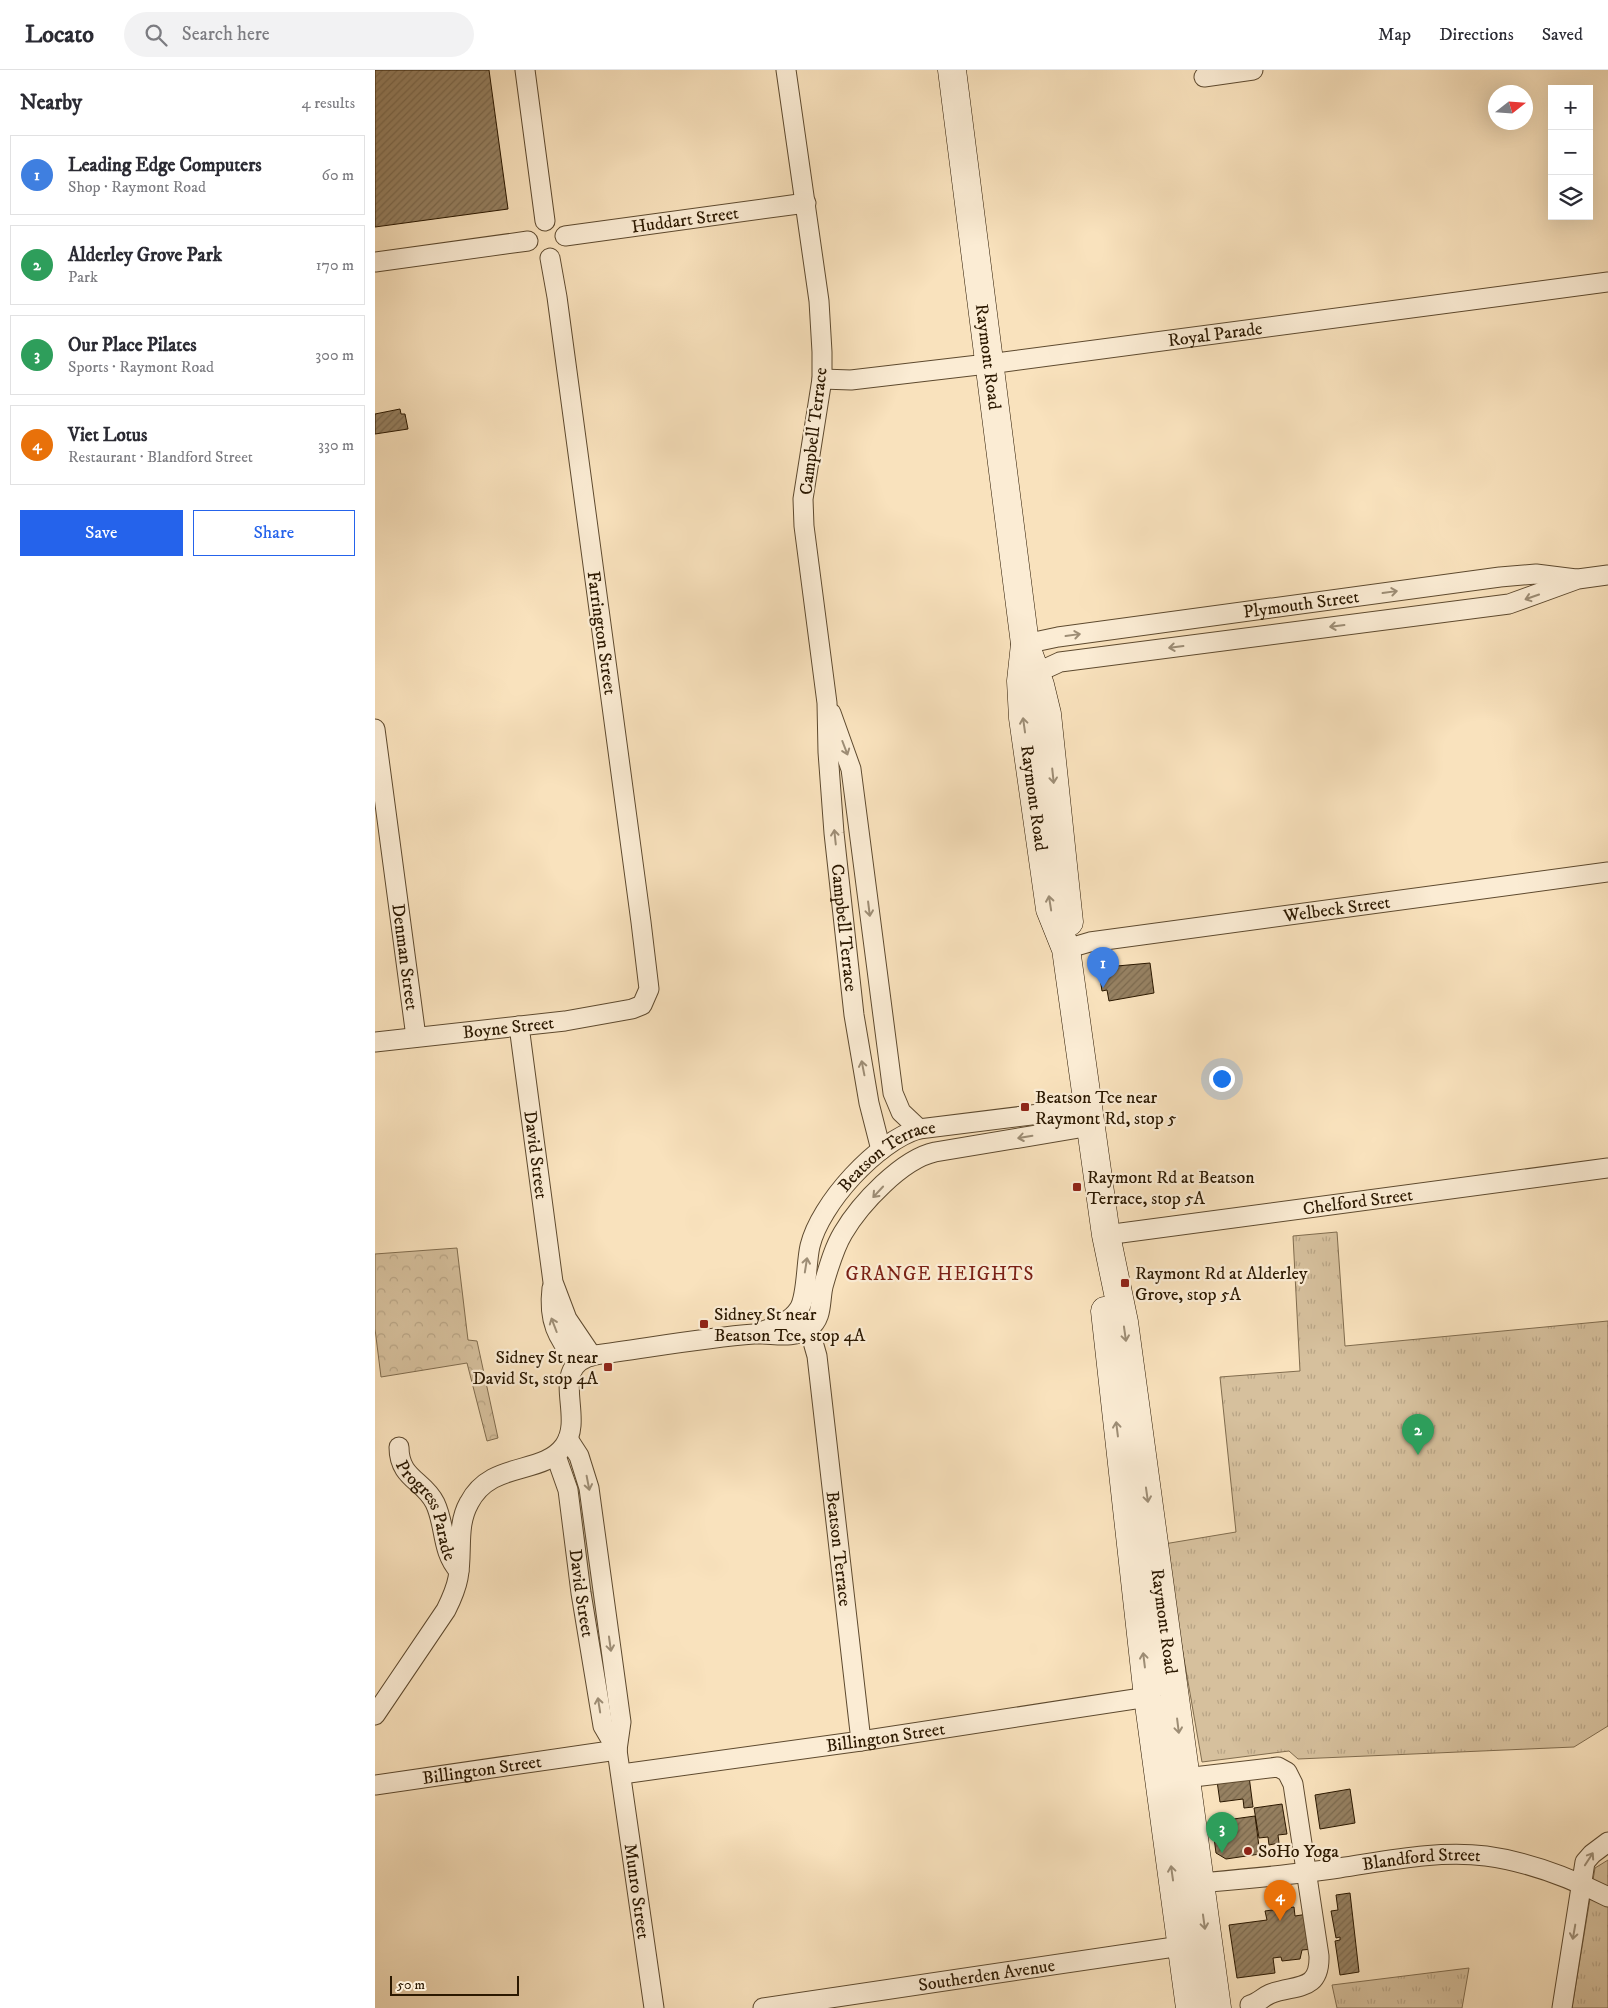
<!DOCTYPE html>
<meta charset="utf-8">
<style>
:root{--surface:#fff;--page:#f2f2f3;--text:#2b2b33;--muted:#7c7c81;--line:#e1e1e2;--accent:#2563eb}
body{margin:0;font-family:"IM FELL DW Pica",serif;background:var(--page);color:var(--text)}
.controls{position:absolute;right:15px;top:15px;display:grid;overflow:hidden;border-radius:0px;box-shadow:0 5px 20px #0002}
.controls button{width:45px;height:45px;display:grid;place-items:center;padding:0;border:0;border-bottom:1px solid var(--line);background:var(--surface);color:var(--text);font:25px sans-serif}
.compass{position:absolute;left:1113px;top:15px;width:45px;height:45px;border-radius:50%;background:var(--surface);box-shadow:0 5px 20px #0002;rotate:73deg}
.scale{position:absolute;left:15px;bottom:12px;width:129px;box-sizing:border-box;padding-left:5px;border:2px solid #2b1800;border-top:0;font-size:14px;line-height:18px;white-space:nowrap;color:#2b1800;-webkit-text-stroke:4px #fbecd4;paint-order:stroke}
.you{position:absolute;left:846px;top:1008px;width:18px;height:18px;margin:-12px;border:4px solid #fff;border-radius:50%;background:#1a73e8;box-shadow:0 0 0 8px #1a73e833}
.badge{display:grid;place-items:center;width:32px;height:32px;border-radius:50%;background:var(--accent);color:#fff;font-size:16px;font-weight:700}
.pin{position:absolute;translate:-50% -41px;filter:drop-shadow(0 1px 2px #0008)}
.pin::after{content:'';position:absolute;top:26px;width:18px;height:15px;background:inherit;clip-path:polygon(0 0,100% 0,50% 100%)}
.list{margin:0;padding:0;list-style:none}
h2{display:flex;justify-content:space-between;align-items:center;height:65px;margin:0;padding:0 20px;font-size:21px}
h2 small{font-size:16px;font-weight:400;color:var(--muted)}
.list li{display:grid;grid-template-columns:32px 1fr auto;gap:15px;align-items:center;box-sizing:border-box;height:80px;margin:0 10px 10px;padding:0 10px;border:1px solid var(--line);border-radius:0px}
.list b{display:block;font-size:19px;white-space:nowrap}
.list p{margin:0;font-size:16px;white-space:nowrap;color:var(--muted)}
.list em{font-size:16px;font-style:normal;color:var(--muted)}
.actions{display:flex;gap:10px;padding:15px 20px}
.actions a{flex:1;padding:11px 0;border:1px solid var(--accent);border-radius:0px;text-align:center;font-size:18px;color:var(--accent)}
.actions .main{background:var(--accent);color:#fff}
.icon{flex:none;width:28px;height:28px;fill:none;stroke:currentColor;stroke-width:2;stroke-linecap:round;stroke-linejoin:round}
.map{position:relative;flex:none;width:1233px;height:1938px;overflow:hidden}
header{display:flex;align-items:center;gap:30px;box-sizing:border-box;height:70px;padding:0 25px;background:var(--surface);border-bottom:1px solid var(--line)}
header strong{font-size:24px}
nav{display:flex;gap:28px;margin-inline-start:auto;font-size:18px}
.search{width:350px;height:45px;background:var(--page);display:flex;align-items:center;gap:12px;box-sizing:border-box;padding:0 18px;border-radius:28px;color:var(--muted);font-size:19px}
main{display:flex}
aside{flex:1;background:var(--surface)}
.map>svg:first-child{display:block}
.forest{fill:url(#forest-crowns);stroke:#806c4e}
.park{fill:url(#park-tufts);stroke:#806c4e}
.building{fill:url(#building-hatch);stroke:#2b1800}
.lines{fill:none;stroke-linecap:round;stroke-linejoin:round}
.street-casing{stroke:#5e4a2f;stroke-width:21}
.secondary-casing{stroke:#2b1800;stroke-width:29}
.street{stroke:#fbecd4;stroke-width:19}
.secondary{stroke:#fbecd4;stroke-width:28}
.oneway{stroke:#9d8d75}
.poi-dot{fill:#8f2418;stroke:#fbecd4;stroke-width:2}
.labels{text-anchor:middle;stroke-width:4.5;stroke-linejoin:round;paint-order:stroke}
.street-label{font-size:18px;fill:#2b1800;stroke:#fbecd4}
.poi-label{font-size:18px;fill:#2b1800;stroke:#fbecd4;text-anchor:start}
.neighbourhood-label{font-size:19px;letter-spacing:1px;fill:#7a1f14;stroke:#fbecd4}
</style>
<header>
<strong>Locato</strong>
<div class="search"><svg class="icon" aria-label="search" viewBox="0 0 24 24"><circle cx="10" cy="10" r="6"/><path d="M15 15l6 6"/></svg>Search here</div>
<nav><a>Map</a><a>Directions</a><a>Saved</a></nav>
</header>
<main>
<aside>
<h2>Nearby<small>4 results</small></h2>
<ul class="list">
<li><span class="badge" style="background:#3f7fe0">1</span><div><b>Leading Edge Computers</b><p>Shop · Raymont Road</p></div><em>60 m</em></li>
<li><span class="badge" style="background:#2e9e5b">2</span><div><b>Alderley Grove Park</b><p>Park</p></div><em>170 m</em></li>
<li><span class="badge" style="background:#2e9e5b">3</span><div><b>Our Place Pilates</b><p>Sports · Raymont Road</p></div><em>300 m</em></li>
<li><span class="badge" style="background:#e8710a">4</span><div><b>Viet Lotus</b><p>Restaurant · Blandford Street</p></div><em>330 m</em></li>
</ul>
<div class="actions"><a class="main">Save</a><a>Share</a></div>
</aside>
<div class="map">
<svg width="1233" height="1938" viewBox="0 0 1233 1938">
<defs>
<pattern id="forest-crowns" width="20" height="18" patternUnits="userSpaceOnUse" patternTransform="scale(1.25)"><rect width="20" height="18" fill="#d6c09d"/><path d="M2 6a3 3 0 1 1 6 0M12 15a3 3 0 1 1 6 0" fill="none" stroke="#b8a485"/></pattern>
<pattern id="park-tufts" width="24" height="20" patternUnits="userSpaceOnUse" patternTransform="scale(1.25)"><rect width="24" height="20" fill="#d6c09d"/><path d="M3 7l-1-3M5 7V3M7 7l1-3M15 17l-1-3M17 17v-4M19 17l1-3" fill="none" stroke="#b8a485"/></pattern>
<pattern id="building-hatch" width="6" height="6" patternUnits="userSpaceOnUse" patternTransform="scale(1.25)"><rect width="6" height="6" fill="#968162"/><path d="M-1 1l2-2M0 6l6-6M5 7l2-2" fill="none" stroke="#7b694e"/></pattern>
</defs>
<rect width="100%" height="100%" fill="#f9e2bd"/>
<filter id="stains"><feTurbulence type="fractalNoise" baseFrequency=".004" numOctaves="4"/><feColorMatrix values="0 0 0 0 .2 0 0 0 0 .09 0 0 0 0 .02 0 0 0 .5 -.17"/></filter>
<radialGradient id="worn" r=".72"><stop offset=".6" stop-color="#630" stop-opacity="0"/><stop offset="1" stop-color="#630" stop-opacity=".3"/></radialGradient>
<path class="forest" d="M82,1178L93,1270L102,1271L123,1368L112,1371L92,1293L6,1307L0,1259V1184Z
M204,1411L239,1652L235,1653L199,1414Z"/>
<path class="park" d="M962,1162L970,1276L1233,1251V1656L1199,1677L923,1689L914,1681L827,1692L789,1474L861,1462L845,1307L925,1301L918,1166Z
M1233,1790V1938H1197L1220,1798Z
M1094,1898L1087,1938H962L957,1915Z"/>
<path class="building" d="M0,0H114L133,139L0,157Z
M25,339L26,344H30L33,359L0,364V344Z
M741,892L742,896L775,893L779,923L734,931L732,920L727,921L723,895Z
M874,1706L878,1737L869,1738L868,1729L845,1732L842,1711Z
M975,1719L980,1753L945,1759L940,1725Z
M907,1734L912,1764L903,1765L904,1773L894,1775L893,1767L884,1768L879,1738Z
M880,1746L885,1784L851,1789L841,1783L837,1752Z
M975,1823L984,1902L965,1905L960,1871L965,1870V1867L961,1868L956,1841L963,1840L961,1825Z
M919,1837L920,1846L933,1844L938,1879L927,1880L925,1889L907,1891L906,1887L898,1888L900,1903L862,1908L854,1855L892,1850L890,1841Z"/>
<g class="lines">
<defs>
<g id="street">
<path d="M150,0L170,151"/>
<path id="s1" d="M411,0L444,231L447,282V309L428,429L429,456L452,633L453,682L459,763L479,945L494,1033L506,1080"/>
<path d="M829,7L878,0"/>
<path id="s2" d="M190,166L431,133"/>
<path d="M0,192L153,171"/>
<path id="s3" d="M447,309L476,310L629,292L1233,212"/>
<path id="s4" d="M650,574L683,567L1125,507L1161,504L1201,509"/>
<path d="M661,603L685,592L1134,534L1203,509L1233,505"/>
<path d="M456,643L476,699L518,1023L526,1042L544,1059"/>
<path id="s5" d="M0,659L41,967"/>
<path id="s6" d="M691,879L715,872L1233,802"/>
<path id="s7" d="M144,956L178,1212L192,1249L217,1286"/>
<path id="s8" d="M0,972L190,951L257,939L267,935L274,919L266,852L182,227L175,188"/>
<path id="s9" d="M731,1165L1233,1098"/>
<path d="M177,1218C173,1251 182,1267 202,1293"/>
<path id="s10" d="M427,1249L436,1265L442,1286L486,1671"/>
<path id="s11" d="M385,1262C399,1257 415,1253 424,1239C432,1227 431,1193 435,1176C445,1134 502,1071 544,1059L713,1038"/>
<path id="s12" d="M193,1369L204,1386L214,1418L246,1652L242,1680L279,1938"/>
<path id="s13" d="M24,1377C24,1409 49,1410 60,1433C71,1456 66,1481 84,1501"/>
<path id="s14" d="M181,1386L193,1420L206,1523L228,1656L242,1680"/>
<path d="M0,1645L71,1540C76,1530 81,1519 83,1508C88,1483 81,1456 94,1433C116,1390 167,1406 189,1376C211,1346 171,1296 220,1285C273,1278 326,1268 379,1264C399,1263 416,1270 434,1258C449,1248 444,1228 449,1213C454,1196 459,1178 468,1163C485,1134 527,1089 560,1082L716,1056"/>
<path id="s15" d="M247,1704L486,1671L773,1627"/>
<path d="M810,1708L903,1697L912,1702L918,1714L944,1886C945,1923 919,1914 895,1924C888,1927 883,1933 875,1935"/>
<path id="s16" d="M0,1715L242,1680"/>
<path id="s17" d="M824,1813C870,1809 918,1805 964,1798C1012,1791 1062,1780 1111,1786C1155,1792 1194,1807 1233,1827"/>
<path id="s18" d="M388,1938L806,1876"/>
<path d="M1187,1938L1210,1792L1217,1784L1233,1772"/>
</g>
<g id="secondary">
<path id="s19" d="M577,0L650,574L665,615L672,644L694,852"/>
<path id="s20" d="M650,574L646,611L648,648L675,839L691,879L731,1165L749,1252L842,1938"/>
<path d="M730,1241L773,1627L815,1938"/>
</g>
</defs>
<use href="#street" class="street-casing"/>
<use href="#secondary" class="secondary-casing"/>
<use href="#street" class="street"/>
<use href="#secondary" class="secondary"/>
</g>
<defs><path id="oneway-shaft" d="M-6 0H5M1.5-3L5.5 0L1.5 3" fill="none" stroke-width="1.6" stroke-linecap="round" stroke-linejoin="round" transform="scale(1.25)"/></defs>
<g class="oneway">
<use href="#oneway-shaft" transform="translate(1015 522) rotate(-8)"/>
<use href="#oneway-shaft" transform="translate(1157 527) rotate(161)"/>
<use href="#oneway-shaft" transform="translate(962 556) rotate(173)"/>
<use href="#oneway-shaft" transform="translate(698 565) rotate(-8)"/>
<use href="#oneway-shaft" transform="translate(801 577) rotate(173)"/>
<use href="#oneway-shaft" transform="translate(649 655) rotate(-98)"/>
<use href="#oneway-shaft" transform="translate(470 678) rotate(69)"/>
<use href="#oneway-shaft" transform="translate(678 706) rotate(84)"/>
<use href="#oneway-shaft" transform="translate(460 767) rotate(-96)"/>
<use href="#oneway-shaft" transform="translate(675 833) rotate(-99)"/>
<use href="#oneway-shaft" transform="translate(494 839) rotate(83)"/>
<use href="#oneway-shaft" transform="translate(488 998) rotate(-101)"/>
<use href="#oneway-shaft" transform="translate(650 1067) rotate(171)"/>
<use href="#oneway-shaft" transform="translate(503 1122) rotate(133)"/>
<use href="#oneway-shaft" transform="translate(431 1195) rotate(-81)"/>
<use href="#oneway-shaft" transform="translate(179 1255) rotate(-111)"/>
<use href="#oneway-shaft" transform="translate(750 1264) rotate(82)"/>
<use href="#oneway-shaft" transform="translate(742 1359) rotate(-97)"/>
<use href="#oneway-shaft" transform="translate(213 1413) rotate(79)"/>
<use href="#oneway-shaft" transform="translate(772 1425) rotate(82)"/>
<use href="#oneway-shaft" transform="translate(235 1574) rotate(82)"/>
<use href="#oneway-shaft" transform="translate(769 1590) rotate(-97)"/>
<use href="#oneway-shaft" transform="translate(224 1635) rotate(-99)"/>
<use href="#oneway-shaft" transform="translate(803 1656) rotate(83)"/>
<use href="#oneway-shaft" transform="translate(1214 1789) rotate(-57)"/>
<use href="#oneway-shaft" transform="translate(797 1803) rotate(-98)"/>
<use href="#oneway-shaft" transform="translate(829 1852) rotate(82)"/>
<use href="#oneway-shaft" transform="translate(1199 1862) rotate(100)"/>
</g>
<g class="poi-dot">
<rect x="645" y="1032" width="10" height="10" rx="2.5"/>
<rect x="697" y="1112" width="10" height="10" rx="2.5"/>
<rect x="745" y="1208" width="10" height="10" rx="2.5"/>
<rect x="324" y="1249" width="10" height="10" rx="2.5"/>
<rect x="228" y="1292" width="10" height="10" rx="2.5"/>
<circle cx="873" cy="1781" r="5"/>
</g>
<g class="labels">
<g class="street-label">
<text dy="6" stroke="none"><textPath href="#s2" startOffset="121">Huddart Street</textPath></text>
<text dy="6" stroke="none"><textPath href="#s3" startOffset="396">Royal Parade</textPath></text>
<text dy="6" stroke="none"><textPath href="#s19" startOffset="289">Raymont Road</textPath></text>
<text transform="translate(438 361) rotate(-83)" y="6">Campbell Terrace</text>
<text dy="6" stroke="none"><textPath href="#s4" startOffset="279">Plymouth Street</textPath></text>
<text transform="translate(227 563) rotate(82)" y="6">Farrington Street</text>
<text dy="6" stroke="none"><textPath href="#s20" startOffset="155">Raymont Road</textPath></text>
<text dy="6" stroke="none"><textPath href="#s6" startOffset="274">Welbeck Street</textPath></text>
<text dy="6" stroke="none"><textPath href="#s1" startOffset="864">Campbell Terrace</textPath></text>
<text dy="6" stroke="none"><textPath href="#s5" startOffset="230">Denman Street</textPath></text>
<text dy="6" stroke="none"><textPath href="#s8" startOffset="134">Boyne Street</textPath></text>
<text dy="6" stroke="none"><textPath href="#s7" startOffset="130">David Street</textPath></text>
<text dy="6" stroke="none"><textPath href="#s11" startOffset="234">Beatson Terrace</textPath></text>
<text dy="6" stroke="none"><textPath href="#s9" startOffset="254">Chelford Street</textPath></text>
<text dy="6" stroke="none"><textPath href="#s13" startOffset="71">Progress Parade</textPath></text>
<text dy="6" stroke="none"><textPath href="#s10" startOffset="234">Beatson Terrace</textPath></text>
<text dy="6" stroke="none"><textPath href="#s14" startOffset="140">David Street</textPath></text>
<text dy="6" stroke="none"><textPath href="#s20" startOffset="990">Raymont Road</textPath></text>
<text dy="6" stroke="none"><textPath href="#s15" startOffset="266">Billington Street</textPath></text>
<text dy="6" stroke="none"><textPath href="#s16" startOffset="108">Billington Street</textPath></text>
<text dy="6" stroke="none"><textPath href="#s17" startOffset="224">Blandford Street</textPath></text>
<text dy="6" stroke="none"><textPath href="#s12" startOffset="461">Munro Street</textPath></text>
<text dy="6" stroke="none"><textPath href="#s18" startOffset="226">Southerden Avenue</textPath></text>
</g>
<g class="poi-label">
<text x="660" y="1033">Beatson Tce near<tspan x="660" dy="21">Raymont Rd, stop 5</tspan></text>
<text x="712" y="1113">Raymont Rd at Beatson<tspan x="712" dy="21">Terrace, stop 5A</tspan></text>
<text x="760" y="1209">Raymont Rd at Alderley<tspan x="760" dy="21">Grove, stop 5A</tspan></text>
<text x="339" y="1250">Sidney St near<tspan x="339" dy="21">Beatson Tce, stop 4A</tspan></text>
<text x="223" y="1293" text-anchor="end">Sidney St near<tspan x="223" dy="21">David St, stop 4A</tspan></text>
<text x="883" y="1787">SoHo Yoga</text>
</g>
<g class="neighbourhood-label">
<text x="565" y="1210">GRANGE HEIGHTS</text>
</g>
</g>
<rect width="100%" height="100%" filter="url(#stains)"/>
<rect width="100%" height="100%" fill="url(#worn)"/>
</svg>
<div class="controls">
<button>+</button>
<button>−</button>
<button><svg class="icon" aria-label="layers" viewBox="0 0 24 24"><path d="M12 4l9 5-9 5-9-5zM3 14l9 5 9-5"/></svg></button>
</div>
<svg class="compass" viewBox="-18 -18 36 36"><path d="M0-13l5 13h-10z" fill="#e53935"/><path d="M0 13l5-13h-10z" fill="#7c7c81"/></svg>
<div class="scale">50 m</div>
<div class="you"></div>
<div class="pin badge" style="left:728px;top:918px;background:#3f7fe0">1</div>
<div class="pin badge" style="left:1043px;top:1385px;background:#2e9e5b">2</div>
<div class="pin badge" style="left:847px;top:1783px;background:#2e9e5b">3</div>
<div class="pin badge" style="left:905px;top:1851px;background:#e8710a">4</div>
</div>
</main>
